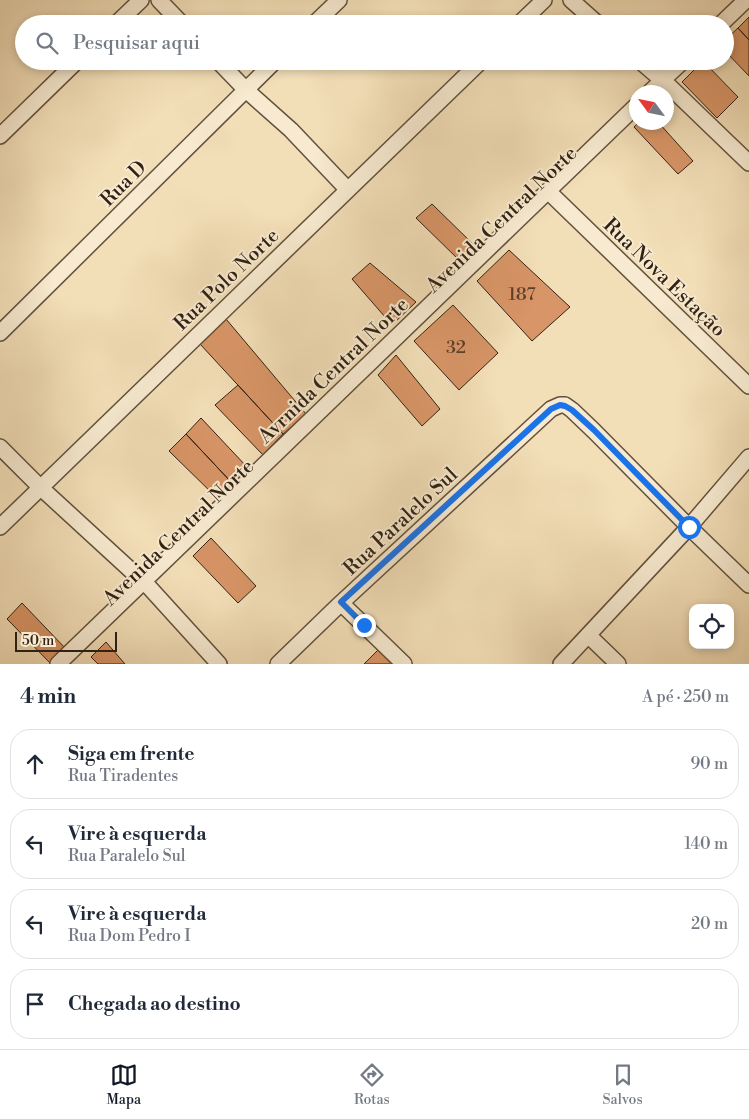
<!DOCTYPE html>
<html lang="pt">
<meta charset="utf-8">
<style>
:root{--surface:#fff;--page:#f2f2f3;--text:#1f2937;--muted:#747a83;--line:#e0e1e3;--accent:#111827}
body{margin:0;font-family:"Libre Bodoni",serif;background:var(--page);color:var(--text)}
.controls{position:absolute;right:15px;bottom:15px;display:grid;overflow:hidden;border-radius:10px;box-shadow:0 2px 8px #0003}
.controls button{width:45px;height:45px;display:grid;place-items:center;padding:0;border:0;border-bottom:1px solid var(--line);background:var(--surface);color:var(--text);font:25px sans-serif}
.compass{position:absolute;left:629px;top:85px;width:45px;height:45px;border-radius:50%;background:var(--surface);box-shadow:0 2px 8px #0003;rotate:303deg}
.scale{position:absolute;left:15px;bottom:12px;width:102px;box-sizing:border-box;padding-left:5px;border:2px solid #322214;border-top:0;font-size:14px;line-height:18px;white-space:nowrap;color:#322214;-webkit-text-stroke:4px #f7ead0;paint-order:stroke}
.stop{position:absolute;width:15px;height:15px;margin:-11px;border:4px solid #1a73e8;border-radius:50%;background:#fff}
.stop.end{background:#1a73e8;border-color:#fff;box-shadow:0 1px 5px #0008}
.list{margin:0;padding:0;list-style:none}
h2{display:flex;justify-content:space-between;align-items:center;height:65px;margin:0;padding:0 20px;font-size:21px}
h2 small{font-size:16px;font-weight:400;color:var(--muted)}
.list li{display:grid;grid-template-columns:32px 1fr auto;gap:15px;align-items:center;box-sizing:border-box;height:70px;margin:0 10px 10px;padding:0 10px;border:1px solid var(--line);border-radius:20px}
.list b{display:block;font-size:19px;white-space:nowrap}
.list p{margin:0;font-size:16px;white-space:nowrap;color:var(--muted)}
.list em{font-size:16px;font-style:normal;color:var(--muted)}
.icon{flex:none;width:28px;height:28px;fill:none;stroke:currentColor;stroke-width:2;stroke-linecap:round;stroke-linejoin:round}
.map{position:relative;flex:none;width:749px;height:664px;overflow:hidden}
.search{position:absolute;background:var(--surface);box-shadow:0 2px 8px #0003;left:15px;right:15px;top:15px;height:55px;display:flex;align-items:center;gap:12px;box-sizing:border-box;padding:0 18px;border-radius:28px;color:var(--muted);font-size:19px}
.sheet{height:385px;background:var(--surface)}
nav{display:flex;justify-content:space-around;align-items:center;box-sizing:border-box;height:70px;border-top:1px solid var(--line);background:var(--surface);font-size:14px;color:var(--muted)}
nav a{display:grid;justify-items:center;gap:2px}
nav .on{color:var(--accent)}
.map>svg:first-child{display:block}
.building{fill:#d89567;stroke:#322214}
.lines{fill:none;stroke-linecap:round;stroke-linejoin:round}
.minor-casing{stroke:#62513d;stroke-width:18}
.minor{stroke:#f7ead0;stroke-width:15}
.route{stroke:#1a73e8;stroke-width:6}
.labels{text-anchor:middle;stroke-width:4;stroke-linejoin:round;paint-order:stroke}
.number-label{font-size:18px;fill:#5c3f29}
.street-label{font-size:20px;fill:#322214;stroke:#f7ead0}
</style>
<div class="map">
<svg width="749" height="664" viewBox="0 0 749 664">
<rect width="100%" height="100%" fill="#f2deb7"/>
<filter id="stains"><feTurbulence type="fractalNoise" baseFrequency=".004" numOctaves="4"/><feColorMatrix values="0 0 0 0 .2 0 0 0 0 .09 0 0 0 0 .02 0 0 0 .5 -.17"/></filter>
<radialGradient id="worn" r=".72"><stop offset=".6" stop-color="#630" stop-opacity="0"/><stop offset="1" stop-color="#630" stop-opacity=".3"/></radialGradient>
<path class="building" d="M749,17V40L738,28Z
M738,28L749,40V76L725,51V40Z
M703,61L738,97L717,118L682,82Z
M639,122H658L693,161L678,174L634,127Z
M432,204L475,246L460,261L416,218Z
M509,250L570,307L532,341L477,281Z
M370,263L416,302L392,325L352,279Z
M453,305L498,353L459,390L414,341Z
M226,319L306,414L283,434L200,344Z
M396,355L440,409L422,426L378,375Z
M238,385L283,434L263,455L215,405Z
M201,418L247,467L232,483L186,434Z
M186,434L232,483L217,498L169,451Z
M211,538L256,586L238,603L193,556Z
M22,603L67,650L51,664L7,619Z
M106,642L125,664H98L91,657Z
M381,647L396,664H364Z"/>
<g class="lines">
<defs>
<path id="minor" d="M159,0L182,24
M571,0L598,24
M116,24L141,0
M314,24L339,0
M519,24L544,0
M721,24L746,0
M218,61L246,90L291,130L348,190
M640,61L669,86L749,163
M650,92L683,61
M0,136L77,61
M553,196L749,386
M0,333L275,61
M0,447L40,487L149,587L219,664
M0,527L481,61
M341,603L404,664
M588,635L618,664
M58,664L636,106
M278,664L341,603L551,409L560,405H565L572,410L594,431L689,527L749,585
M561,664L689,527L749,457"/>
</defs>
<use href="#minor" class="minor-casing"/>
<use href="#minor" class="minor"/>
</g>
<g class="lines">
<path class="route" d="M364,625L341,602L551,409L560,405L565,406L572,410L594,430L689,527"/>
</g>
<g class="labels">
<g class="number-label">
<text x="522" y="300">187</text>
<text x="456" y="353">32</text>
</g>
<g class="street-label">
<text transform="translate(123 183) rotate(-45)" y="7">Rua D</text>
<text transform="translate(501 219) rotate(-44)" y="7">Avenida Central Norte</text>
<text transform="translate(665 277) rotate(44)" y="7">Rua Nova Estação</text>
<text transform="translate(226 279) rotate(-44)" y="7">Rua Polo Norte</text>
<text transform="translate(333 370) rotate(-44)" y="7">Avrnida Central Norte</text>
<text transform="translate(400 521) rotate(-43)" y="7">Rua Paralelo Sul</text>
<text transform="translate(178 532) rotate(-44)" y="7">Avenida Central Norte</text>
</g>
</g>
<rect width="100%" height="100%" filter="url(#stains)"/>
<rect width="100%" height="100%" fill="url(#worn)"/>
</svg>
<div class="controls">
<button><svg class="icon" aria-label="locate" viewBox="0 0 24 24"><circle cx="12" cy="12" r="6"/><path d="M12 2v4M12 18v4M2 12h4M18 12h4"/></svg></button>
</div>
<svg class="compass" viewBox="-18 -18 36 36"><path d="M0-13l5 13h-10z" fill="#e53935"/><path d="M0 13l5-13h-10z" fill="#747a83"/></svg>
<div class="scale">50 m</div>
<div class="stop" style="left:689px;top:527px"></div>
<div class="stop end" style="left:364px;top:625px"></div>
<div class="search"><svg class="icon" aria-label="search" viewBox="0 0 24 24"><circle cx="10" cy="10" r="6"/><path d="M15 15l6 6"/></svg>Pesquisar aqui</div>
</div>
<section class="sheet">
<h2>4 min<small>A pé · 250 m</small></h2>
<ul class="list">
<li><svg class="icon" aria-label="ahead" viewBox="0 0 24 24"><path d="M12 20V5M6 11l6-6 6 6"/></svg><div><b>Siga em frente</b><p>Rua Tiradentes</p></div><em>90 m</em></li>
<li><svg class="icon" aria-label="left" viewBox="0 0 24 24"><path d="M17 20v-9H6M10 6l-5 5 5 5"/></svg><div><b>Vire à esquerda</b><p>Rua Paralelo Sul</p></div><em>140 m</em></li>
<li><svg class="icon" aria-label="left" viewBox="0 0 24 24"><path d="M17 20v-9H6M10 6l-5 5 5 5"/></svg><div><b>Vire à esquerda</b><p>Rua Dom Pedro I</p></div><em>20 m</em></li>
<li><svg class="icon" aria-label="arrive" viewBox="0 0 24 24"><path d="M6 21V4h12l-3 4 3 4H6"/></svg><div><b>Chegada ao destino</b></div></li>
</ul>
</section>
<nav>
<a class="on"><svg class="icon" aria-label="map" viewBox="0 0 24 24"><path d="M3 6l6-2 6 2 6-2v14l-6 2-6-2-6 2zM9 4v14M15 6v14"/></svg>Mapa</a>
<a><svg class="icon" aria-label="directions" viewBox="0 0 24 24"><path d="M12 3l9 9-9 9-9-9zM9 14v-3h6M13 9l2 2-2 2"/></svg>Rotas</a>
<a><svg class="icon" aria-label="saved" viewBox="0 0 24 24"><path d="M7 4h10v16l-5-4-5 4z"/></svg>Salvos</a>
</nav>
